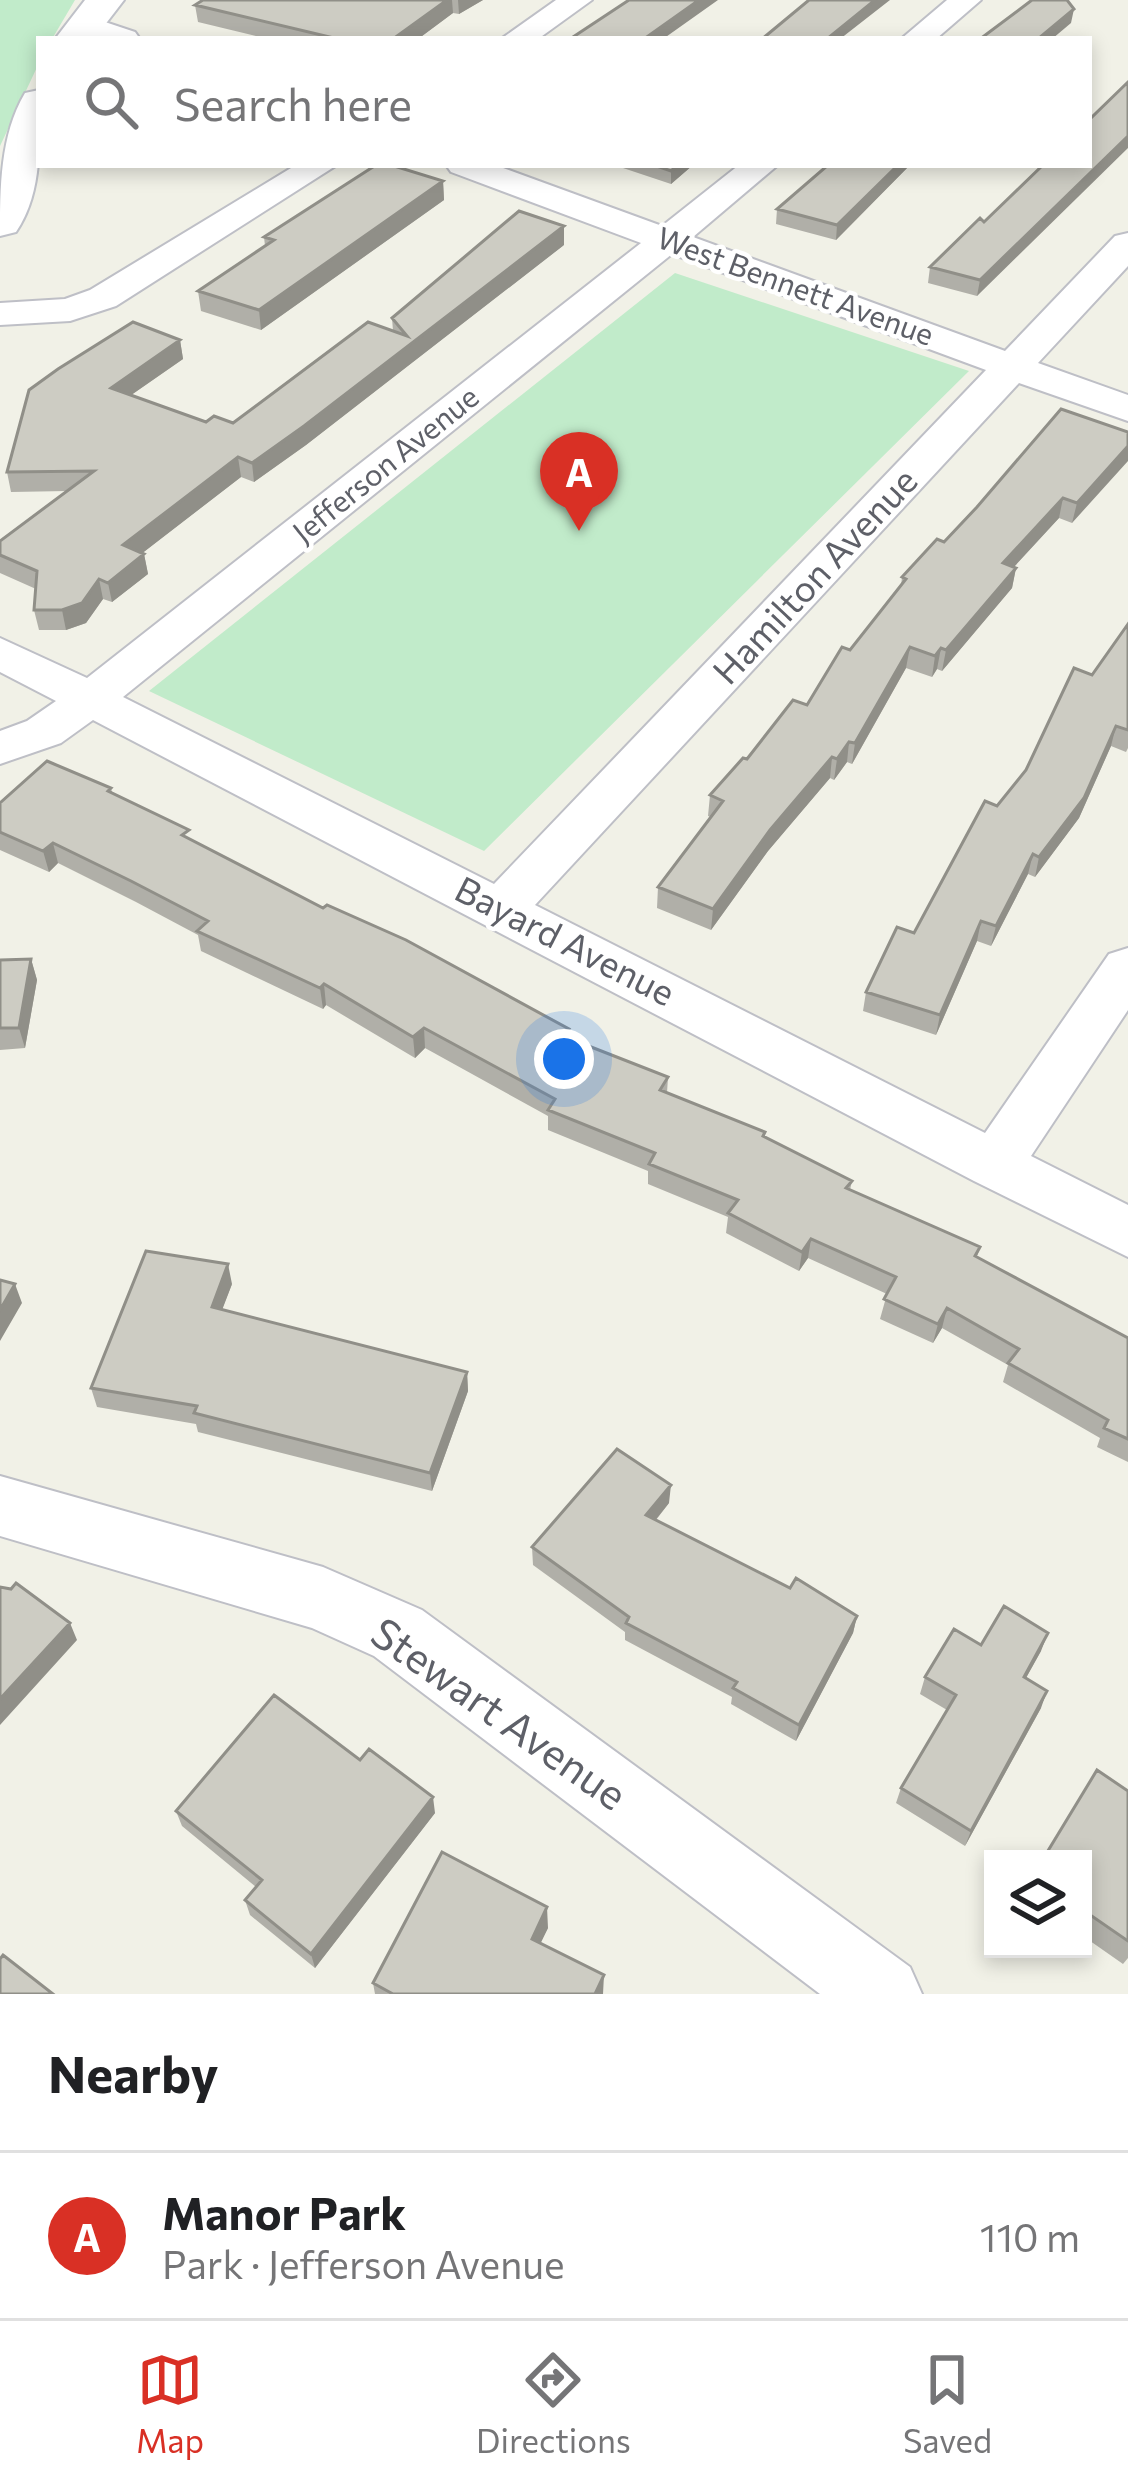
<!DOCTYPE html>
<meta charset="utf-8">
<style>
:root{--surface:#fff;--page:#f6f6f6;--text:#202124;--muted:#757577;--line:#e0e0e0;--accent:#d93025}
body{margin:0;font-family:Commissioner,sans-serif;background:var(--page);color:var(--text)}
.controls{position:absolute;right:36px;bottom:36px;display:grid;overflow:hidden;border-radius:0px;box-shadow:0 6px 18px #0003}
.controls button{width:108px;height:108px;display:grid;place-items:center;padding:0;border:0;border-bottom:3px solid var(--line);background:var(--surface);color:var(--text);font:60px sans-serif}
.you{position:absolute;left:564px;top:1059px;width:42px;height:42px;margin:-30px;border:9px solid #fff;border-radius:50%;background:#1a73e8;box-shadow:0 0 0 18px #1a73e833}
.badge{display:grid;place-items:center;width:78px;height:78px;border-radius:50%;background:var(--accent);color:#fff;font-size:39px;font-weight:700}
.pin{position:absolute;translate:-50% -99px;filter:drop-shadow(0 3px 6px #0008)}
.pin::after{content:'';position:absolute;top:63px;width:42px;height:36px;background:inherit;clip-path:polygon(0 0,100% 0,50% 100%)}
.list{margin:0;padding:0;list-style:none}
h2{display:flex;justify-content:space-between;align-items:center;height:156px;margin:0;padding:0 48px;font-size:51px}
h2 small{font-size:39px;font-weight:400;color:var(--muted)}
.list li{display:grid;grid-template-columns:78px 1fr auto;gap:36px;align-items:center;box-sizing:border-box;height:168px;padding:0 48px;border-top:3px solid var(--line)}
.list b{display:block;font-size:45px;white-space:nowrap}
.list p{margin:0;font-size:39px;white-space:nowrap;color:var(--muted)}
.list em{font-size:39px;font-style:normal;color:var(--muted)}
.icon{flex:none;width:66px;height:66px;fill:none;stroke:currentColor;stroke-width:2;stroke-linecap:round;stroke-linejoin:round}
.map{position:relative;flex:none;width:1128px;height:1994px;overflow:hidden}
.search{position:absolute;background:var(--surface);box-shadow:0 6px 18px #0003;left:36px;right:36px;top:36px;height:132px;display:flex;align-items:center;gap:30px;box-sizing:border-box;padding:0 42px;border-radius:0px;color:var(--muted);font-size:45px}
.sheet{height:324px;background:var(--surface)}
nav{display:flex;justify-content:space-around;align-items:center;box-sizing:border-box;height:168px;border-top:3px solid var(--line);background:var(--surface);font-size:33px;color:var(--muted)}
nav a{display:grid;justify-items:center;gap:6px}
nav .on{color:var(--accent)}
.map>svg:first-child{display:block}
.green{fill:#c1ebca}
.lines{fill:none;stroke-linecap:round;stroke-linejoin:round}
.minor-casing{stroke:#bebfc6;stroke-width:4}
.secondary-casing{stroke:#bfc1c8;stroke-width:4}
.minor{fill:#fff;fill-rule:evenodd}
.secondary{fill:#fff;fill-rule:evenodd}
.wall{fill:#b0afa8}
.shaded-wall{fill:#908f88}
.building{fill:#cdccc3;stroke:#908f88;stroke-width:3}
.labels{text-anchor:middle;stroke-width:9;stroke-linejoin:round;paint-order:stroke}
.far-street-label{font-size:30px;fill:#5e6068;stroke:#fff}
.street-label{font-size:36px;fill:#5e6068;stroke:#fff}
.near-street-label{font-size:42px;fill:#5e6068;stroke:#fff}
</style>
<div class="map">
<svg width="1128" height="1994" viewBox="0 0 1128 1994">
<rect width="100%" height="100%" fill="#f1f1e7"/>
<path class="green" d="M0,0H75L52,39H39V63L0,146Z
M675,273L969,371L484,851L149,691Z"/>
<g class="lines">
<defs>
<path id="minor" d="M556,0H592L538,39H501Z
M947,0H981L936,39H901Z
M84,15L135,32L140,39C114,39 87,43 68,24L73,17Z
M296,165H337L116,306L70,321L0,325V303L65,299L90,290Z
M446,165H495L662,226L739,165H778L693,237L1005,351L1115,236L1128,233V266L1038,363L1128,395V421L1019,383L535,905L985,1133L1109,954L1128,948V1010L1031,1156L1128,1205V1257L974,1181L93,720L61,743L0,764V731L27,721L56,701L0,672V638L87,678L641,243L451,172ZM672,254L986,370L494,884L123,697Z
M0,1476L323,1567L422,1610L910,1967L922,1994H820L374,1656L312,1628L0,1536Z"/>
<path id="secondary" d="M85,0H124L94,39H55Z
M39,90C39,138 44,191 16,232L0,236C0,188 0,135 25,93Z"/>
</defs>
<use href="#minor" class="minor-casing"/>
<use href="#secondary" class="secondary-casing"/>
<use href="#minor" class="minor"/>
<use href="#secondary" class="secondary"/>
</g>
<path class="wall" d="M203,0H483L459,14L453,13L418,39H268L198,22L195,5Z
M1128,82L977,296L928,283L930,267L984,222Z
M623,165H693L671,184L623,168Z
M910,165L836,240L776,224L777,209Z
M443,181L444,200L261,330L201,311L198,291L265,246L264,237Z
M564,245L306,445L254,482L241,477L142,553L144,554L148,574L112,602L103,599L86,623L66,630H39L34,610L36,589L0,573V541L67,491L11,492L7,472L180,340L183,359L131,395L206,422L233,423L393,331L392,318Z
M1128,432L1072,523L1059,518L1014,567L1016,568L1012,588L942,671L937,669L932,677L906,668L852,764L847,762L834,780L830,778L768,851L711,930L657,908L658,887L711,817L708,816L710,795L807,705L901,586L902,577L944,542Z
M1128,624V748L1126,752L1111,746L1079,818L1035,877L1028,874L991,946L977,941L936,1035L863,1011L866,992L914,933L997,806L1026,770Z
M111,788L112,792L191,840L569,1038L668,1077L667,1093L765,1132V1137L852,1181L850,1190L980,1247L977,1257L1128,1338V1462L1097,1447L1100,1438L1003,1382L1008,1365L942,1328L933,1343L880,1319L887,1294L808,1258L799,1271L726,1233L728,1217L648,1184V1171L548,1130V1116L425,1048L415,1058L326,1005L323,1009L201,951L198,935L136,902L58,863L49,872L0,850V803Z
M31,959L37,980L25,1048L0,1050V960Z
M232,1284L222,1309L467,1372L468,1391L432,1491L198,1432L196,1424L97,1407L91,1388Z
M669,1503L656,1520L790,1588L857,1616L853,1633L796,1741L731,1704L732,1697L625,1640V1632L533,1565L532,1547Z
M981,1645L1041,1651L1026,1678L1041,1708L965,1846L896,1803L901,1788L947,1710L920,1694L925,1677Z
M360,1760L435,1813L315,1968L250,1915L245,1900L256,1887L182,1826L176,1811Z
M1128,1791V1958L1123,1964L1083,1936V1859Z
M548,1928L540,1943L603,1994H375L373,1983Z"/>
<path class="shaded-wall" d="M447,0H452L453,13L418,39H393Z
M458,0H483L459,14Z
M699,0H718L663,39H644Z
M875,0H890L840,39H827Z
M1074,9L1071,23L1052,39H1038Z
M1128,136V148L977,296L980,280Z
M678,165H693L671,184V171Z
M898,165H910L836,240L837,225Z
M443,181L444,200L261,330L259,310Z
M564,226V245L306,445L254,482L252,463Z
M180,340L183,359L114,407L111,388Z
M1128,446V461L1072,523L1077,503Z
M238,457L241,477L127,565L123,545Z
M1063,498L1059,518L999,583L1003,563Z
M144,554L148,574L112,602L108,583Z
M1016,568L1012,588L942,671L946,650Z
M99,579L103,599L86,623L66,630L62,610Z
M910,647L906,668L852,764L855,743Z
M941,648L937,669L932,677L935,656Z
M1116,726L1111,746L1079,818L1035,877L1039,857Z
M849,742L847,762L834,780L837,759Z
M832,757L830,778L768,851L711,930L713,909L770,830Z
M53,843L58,863L49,872L43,851Z
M1033,854L1028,874L991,946L996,926Z
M981,921L977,941L936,1035L940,1015Z
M31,959L37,980L25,1048L19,1028Z
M324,984L326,1005L323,1009L320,988Z
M424,1028L425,1048L415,1058L413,1037Z
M811,1239L808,1258L799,1271L802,1252Z
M228,1264L232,1284L216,1326L212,1307Z
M15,1284L22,1303L0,1341V1310Z
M947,1308L942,1328L933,1343L938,1324Z
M467,1372L468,1391L432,1491L430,1473Z
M671,1485L669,1503L645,1533L646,1515Z
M857,1616L853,1633L796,1741L799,1725Z
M70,1623L77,1640L0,1725V1699Z
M1048,1633L1041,1651L1017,1694L1024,1677Z
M1047,1691L1041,1708L965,1846L971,1831Z
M433,1797L435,1813L315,1968L311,1954Z
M547,1907L548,1928L533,1959L532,1939Z
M604,1975L603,1994H595Z"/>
<path class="building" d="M203,0H447L393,39H338L195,5Z
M629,0H699L644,39H570Z
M809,0H875L827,39H762Z
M1032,0H1067L1074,9L1038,39H980Z
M1128,82V136L980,280L930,267L980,218L984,222L1043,165H1089V120Z
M376,165H391L443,181L259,310L198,291L274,240L264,237Z
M654,165H678L671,171Z
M828,165H898L837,225L777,209Z
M519,211L564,226L304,426L252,463L238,457L123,545L144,554L108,583L99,579L82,603L62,610H34L37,571L0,555V541L94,471L7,472L29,390L58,369L133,322L180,340L111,388L206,422L214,416L233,423L368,322L407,336L392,318Z
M1061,409L1128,432V446L1077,503L1063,498L1003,563L1016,568L946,650L941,648L935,656L910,647L855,743L849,742L837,759L832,757L770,830L713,909L658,887L723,801L710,795L743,758L747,759L793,700L807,705L842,647L850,650L906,579L902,577L937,539L944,542L977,507Z
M1128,624V730L1116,726L1084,798L1039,857L1033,854L996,926L981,921L940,1015L866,992L897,927L914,933L985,801L997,806L1026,770L1074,668L1092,675Z
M47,761L111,788L108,791L189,830L182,835L323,908L327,905L406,940L569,1029L563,1036L668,1077L660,1090L765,1132L763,1136L852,1181L846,1188L980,1247L975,1256L1128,1338V1439L1104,1428L1108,1420L1008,1363L1019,1349L947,1308L938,1324L884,1299L896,1277L811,1239L802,1252L728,1213L738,1200L649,1164L655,1153L548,1110L555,1099L424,1028L413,1037L324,984L320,988L197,931L208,921L131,881L53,843L43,851L0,832V803Z
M31,959L19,1028H0V960Z
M146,1251L228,1264L212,1307L467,1372L430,1473L194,1413L197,1406L91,1388Z
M0,1280L15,1284L0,1310Z
M617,1449L671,1485L646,1515L790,1588L796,1578L857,1616L799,1725L733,1688L737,1682L626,1623L629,1617L532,1547Z
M16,1583L70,1623L0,1699V1587L11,1589Z
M1004,1606L1048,1633L1024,1677L1047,1691L971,1831L901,1788L956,1695L925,1677L954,1629L981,1645Z
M274,1695L360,1760L369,1749L433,1797L311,1954L245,1900L262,1880L176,1811Z
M1097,1770L1128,1791V1941L1083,1910V1859H1043Z
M442,1852L547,1907L532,1939L604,1975L595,1994H393L373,1983Z
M3,1955L53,1994H0V1959Z"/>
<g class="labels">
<g class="far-street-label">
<text transform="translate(795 287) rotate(20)" y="10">West Bennett Avenue</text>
<text transform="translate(386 465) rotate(-39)" y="10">Jefferson Avenue</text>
</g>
<g class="street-label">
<text transform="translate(815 576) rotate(-47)" y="13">Hamilton Avenue</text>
<text transform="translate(565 941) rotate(27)" y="13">Bayard Avenue</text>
</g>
<g class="near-street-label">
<text transform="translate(499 1714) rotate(35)" y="15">Stewart Avenue</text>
</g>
</g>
</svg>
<div class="controls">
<button><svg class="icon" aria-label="layers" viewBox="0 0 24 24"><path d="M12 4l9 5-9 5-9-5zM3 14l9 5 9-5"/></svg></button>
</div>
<div class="you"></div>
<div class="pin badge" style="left:579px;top:531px">A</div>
<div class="search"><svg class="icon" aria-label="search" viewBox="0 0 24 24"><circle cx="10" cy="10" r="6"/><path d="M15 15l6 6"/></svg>Search here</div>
</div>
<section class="sheet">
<h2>Nearby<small></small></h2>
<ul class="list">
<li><span class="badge">A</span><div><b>Manor Park</b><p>Park · Jefferson Avenue</p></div><em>110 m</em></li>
</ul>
</section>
<nav>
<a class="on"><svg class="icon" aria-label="map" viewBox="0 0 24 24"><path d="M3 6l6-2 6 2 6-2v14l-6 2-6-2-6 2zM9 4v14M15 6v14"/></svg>Map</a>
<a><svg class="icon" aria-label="directions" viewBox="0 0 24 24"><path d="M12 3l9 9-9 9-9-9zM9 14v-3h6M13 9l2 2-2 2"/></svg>Directions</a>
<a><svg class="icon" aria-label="saved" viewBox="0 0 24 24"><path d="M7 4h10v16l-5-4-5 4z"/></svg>Saved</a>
</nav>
